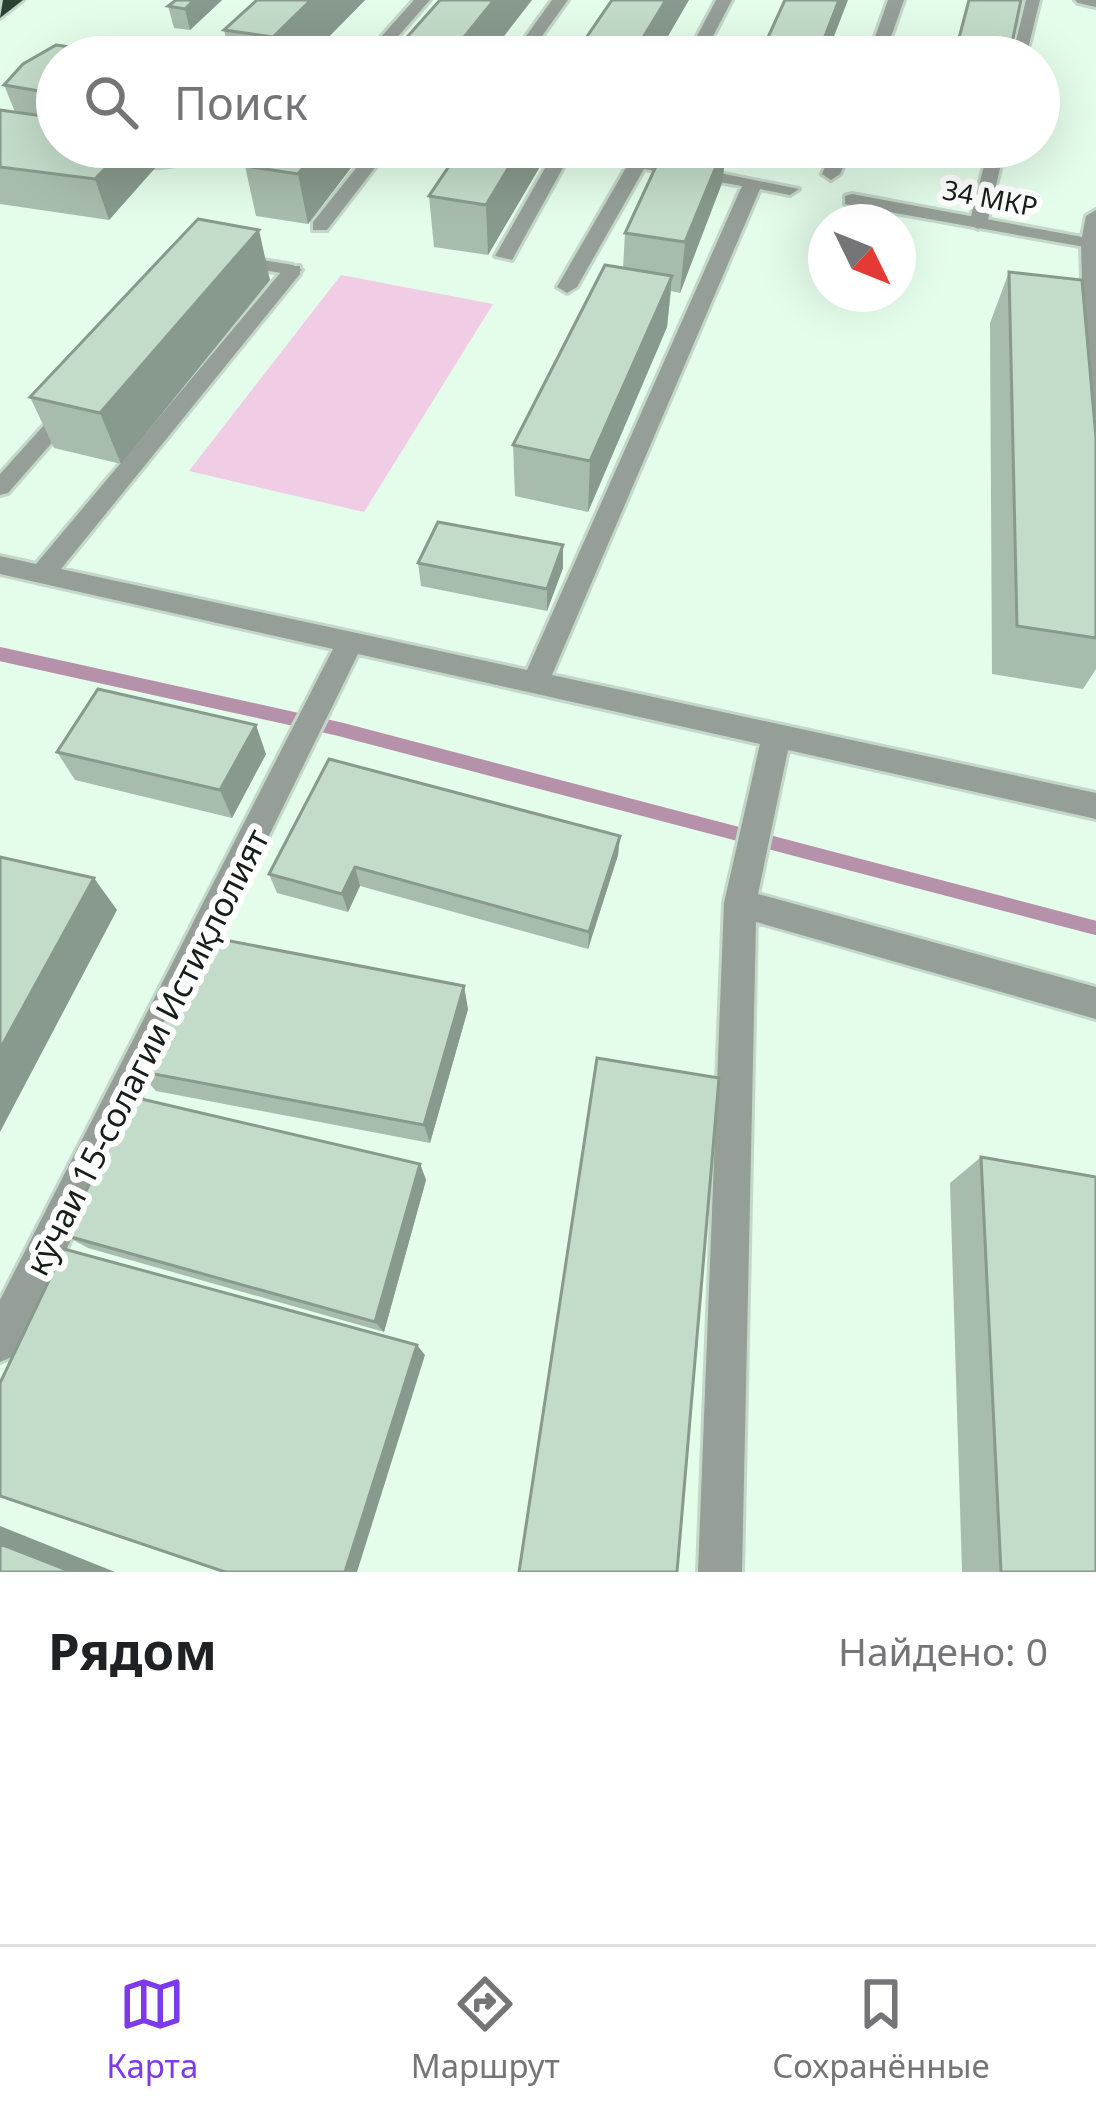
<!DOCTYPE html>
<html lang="ru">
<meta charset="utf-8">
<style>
:root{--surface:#fff;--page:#f2f2f2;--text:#202124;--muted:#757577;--line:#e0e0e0;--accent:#7c3aed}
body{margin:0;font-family:"Noto Sans",sans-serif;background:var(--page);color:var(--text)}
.compass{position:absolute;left:808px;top:204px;width:108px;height:108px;border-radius:50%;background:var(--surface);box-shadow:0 12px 48px #0002;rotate:133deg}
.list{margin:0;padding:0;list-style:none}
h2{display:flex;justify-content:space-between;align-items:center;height:156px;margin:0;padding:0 48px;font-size:51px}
h2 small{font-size:39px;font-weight:400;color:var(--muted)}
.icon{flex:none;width:66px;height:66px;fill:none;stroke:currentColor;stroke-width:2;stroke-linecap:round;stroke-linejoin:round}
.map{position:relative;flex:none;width:1096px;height:1572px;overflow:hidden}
.search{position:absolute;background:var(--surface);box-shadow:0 12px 48px #0002;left:36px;right:36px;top:36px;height:132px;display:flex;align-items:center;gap:30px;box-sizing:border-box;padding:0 42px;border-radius:66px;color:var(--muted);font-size:45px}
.sheet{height:372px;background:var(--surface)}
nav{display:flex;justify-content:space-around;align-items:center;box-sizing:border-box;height:168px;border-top:3px solid var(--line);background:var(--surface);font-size:33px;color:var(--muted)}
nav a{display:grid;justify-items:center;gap:6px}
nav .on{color:var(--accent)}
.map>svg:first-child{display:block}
.green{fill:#f0cde4}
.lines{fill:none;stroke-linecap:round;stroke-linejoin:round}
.stream{stroke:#b591aa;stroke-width:14}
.lane-casing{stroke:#c3d8c8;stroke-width:6}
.street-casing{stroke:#c3d8c8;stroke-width:6}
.highway-casing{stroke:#c3d8c8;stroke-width:6}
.lane{fill:#959f97;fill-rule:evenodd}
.street{fill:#959f97;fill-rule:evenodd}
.highway{fill:#2d4133;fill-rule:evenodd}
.wall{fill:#a8bcad}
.shaded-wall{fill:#88998d}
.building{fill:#c3dbc9;stroke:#88998d;stroke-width:3}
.labels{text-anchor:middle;stroke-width:12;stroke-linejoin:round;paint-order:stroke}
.far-street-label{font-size:27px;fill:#151e18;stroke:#fff}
.street-label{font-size:33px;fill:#151e18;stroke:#fff}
</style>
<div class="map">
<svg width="1096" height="1572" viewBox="0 0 1096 1572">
<rect width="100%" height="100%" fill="#e4fcea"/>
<path class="green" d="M341,275L493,304L364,512L189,471Z"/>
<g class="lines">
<path class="stream" d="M0,654L339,729L1096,928"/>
<defs>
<path id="lane" d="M1026,0H1040L1026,57H1012Z
M58,147C92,147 124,157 157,158C179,158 194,147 215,147C184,179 93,169 58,147Z
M989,147H1005L987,224L978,229L969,224Z
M1090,240L1096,241V418L1086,411L1081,245Z
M232,255L293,265L302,270L293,275L226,264L223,260Z
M71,401L81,408L78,413L8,493L0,495V474L64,403Z"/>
<path id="street" d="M414,0H430L380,57H363Z
M552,0H568L527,57H511Z
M716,0H732L702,57H686Z
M888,0H904L884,57H868Z
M1075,0H1096V7L1078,3Z
M373,147H391L327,230H313V222Z
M557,147L633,156L638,147H656L650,159L799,189L790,195L760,189L552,675L1096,793V819L788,750L758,894L1096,987V1019L756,922L742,1572H698L724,903L760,744L358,654L14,1356L0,1362V1300L333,649L0,574V556L36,564L286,266H300V274L61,569L527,670L742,186L644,169L577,287L567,293L557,287L627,166L570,155L512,260L495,256Z
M834,147H852L840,174L831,180L822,174Z
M852,194L1082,237L1086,216L1096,210V249L845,204V196Z"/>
<path id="highway" d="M3,0H23L0,18Z"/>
</defs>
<use href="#lane" class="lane-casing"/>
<use href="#street" class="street-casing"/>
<use href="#highway" class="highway-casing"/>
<use href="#lane" class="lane"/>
<use href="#street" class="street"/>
<use href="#highway" class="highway"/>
</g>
<path class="wall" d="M222,0L190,30L174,28L168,6Z
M257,0H365L309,57H230L224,30Z
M57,57V147H149L155,168L109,220L0,204V110L15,112L4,85Z
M262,147H367L308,224L256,216L245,166Z
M521,147H548V153L488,255L434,247L429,196Z
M731,147H792L786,162L731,153Z
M957,147H986L984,151Z
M722,183L680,293L671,291L667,327L588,512L515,496L513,445L623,268L625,233Z
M1009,272L1096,438V669L1083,689L992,674L990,323Z
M270,280L121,464L54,448L30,397Z
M563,545V568L547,611L421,586L418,563Z
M57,752L266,754L232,818L75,780Z
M620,836L618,855L588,949L360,886L348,912L277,893L269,874Z
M468,1009L430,1143L156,1091L138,1071Z
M981,1157L1096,1572H962L950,1183Z
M420,1164L426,1180L384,1332L88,1248L64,1235Z"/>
<path class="shaded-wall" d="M194,0H222L190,30L185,9Z
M311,0H365L309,57H276L273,37Z
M494,0H532L488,57H448Z
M666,0H689L656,57H631Z
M839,0H848L826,57H817Z
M126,147H149L155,168L109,220L95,179Z
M320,147H367L308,224L298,174Z
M521,147H548V153L488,255L486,205Z
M724,147H727L722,183L680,293L685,242Z
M259,230L270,280L121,464L100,413Z
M672,276L667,327L588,512L590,461Z
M563,545V568L547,611V589Z
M256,725L266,754L232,818L220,790Z
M620,836L618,855L588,949L589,932Z
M355,867L360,886L348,912L342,894Z
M94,878L117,910L0,1132V1049Z
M464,986L468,1009L430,1143L424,1125Z
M420,1164L426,1180L384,1332L375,1322Z
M417,1345L425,1355L357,1572H345Z
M0,1526L115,1572H72L0,1544Z"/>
<path class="building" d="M176,0H194L185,9L168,6Z
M257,0H311L273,37L224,30Z
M440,0H494L448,57H410L392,54Z
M612,0H666L631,57H573Z
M785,0H839L817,57H759Z
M969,0H1021L1009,57H954Z
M56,45L140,57H57V94L4,85L23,64Z
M0,110L57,118V147H126L95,179L0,167Z
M262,147H320L298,174L245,166Z
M462,147H521L486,205L429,196Z
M665,147H724L685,242L625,233Z
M198,219L259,230L100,413L30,397Z
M605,265L672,276L590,461L513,445Z
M1009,272L1082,280L1096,438V638L1017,626Z
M438,522L563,545L547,589L418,563Z
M98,689L256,725L220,790L57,752Z
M329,759L620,836L589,932L355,867L342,894L269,874Z
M0,857L94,878L0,1049Z
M204,936L464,986L424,1125L138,1071Z
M597,1058L719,1078L677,1572H519Z
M133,1097L420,1164L375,1322L64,1235Z
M981,1157L1096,1177V1572H1001Z
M64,1249L417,1345L345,1572H225L0,1496V1383Z
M0,1544L72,1572H0Z"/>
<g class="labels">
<g class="far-street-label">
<text transform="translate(990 199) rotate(11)" y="9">34 МКР</text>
</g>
<g class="street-label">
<text transform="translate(147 1052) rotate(-63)" y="12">кӯчаи 15-солагии Истиқлолият</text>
</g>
</g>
</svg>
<svg class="compass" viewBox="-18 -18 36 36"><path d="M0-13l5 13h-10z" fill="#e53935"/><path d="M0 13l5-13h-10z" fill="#757577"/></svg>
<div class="search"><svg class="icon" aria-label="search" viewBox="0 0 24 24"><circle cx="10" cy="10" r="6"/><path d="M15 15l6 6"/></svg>Поиск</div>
</div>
<section class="sheet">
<h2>Рядом<small>Найдено: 0</small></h2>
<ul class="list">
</ul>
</section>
<nav>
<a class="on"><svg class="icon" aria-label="map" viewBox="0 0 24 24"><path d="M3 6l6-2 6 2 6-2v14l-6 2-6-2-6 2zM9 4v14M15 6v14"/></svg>Карта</a>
<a><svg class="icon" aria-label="directions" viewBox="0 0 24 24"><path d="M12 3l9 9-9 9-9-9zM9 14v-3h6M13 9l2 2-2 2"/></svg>Маршрут</a>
<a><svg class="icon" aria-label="saved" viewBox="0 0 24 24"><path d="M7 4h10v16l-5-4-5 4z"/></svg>Сохранённые</a>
</nav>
